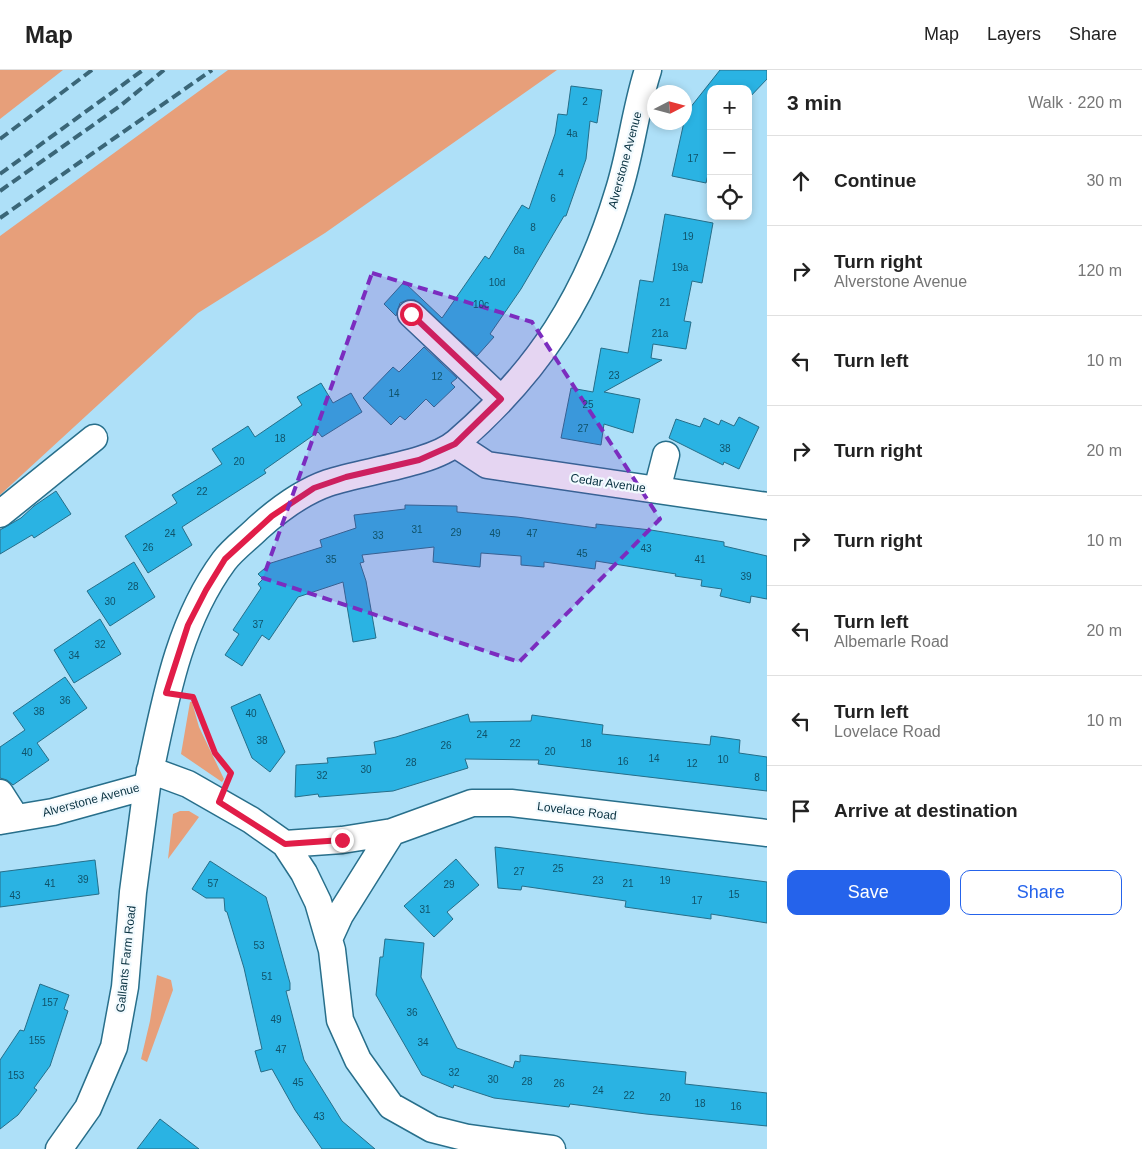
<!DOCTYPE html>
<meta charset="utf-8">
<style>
:root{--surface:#fff;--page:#f6f6f6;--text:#222;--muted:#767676;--line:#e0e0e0;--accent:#2563eb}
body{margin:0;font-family:Arial,sans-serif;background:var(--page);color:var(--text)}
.controls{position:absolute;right:15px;top:15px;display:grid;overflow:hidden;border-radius:10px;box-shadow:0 2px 8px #0003}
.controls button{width:45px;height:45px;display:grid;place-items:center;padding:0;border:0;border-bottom:1px solid var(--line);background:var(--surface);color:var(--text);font:25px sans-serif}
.compass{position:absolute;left:647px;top:15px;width:45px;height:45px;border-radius:50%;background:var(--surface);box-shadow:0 2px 8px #0003;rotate:84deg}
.stop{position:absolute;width:15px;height:15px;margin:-11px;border:4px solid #e11d48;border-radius:50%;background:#fff}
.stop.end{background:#e11d48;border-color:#fff;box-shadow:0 1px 5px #0008}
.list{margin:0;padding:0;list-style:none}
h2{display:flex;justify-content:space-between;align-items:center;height:65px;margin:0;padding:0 20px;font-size:21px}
h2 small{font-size:16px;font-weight:400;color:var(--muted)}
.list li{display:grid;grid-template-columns:32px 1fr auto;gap:15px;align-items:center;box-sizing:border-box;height:90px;padding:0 20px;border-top:1px solid var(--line)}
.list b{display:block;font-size:19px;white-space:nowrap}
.list p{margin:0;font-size:16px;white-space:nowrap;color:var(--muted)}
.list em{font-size:16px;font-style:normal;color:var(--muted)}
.actions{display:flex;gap:10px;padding:15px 20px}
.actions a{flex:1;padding:11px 0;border:1px solid var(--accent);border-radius:10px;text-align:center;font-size:18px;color:var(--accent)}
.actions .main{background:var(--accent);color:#fff}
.icon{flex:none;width:28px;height:28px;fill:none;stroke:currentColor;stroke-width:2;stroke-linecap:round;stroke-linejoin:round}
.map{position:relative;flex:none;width:767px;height:1079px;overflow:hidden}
header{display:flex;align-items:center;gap:30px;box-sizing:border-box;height:70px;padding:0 25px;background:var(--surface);border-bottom:1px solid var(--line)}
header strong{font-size:24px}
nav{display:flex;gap:28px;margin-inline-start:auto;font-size:18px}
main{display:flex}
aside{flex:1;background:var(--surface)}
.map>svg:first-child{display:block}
.green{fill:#e79f7a}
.building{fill:#2ab3e3;stroke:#266e89}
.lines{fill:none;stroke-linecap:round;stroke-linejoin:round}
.minor-casing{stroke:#286f8b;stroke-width:29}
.path{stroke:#709eb3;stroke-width:3;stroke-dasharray:2.5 2.5;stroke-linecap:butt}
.minor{stroke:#fff;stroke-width:26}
.rail{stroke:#3a6678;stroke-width:4;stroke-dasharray:10 5;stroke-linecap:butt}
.route{stroke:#e11d48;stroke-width:6}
.marked{fill:#7b2cbf;fill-opacity:0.2;stroke:#7b2cbf;stroke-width:4;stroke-dasharray:10 6;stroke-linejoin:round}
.labels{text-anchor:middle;stroke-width:4.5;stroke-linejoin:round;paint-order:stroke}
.number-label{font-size:10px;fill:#105269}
.street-label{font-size:12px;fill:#083140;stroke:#f2fafe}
</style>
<header>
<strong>Map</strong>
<nav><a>Map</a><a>Layers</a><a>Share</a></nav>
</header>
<main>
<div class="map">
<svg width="767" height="1079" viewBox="0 0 767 1079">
<rect width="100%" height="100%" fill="#aee0f8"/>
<path class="green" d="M0,0H63L0,49Z
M228,0H557L325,163L198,243L0,425V166Z
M190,632H192L199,657L224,709L222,712L181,684Z
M180,741H189L199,747L168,789L173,744Z
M157,905L171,910L173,920L147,992L141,989L150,951Z"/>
<path class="building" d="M720,0H767V9L748,29V19H711V92L706,113L672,106L686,43Z
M571,16L602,20L597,53L590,51L586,89L566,146H564L521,219L490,264L494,267L477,286L415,230H407L400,233L396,246L384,234L404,212L442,248L485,186L489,189L522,135L529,139L555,64L558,44L567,45Z
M665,144L713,153L702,213L692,211L684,251L691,252L686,279L653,274L651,288L662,290L604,322L640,329L633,363L604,354L601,375L561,368L571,318L593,322L601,278L628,283L640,210L653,212Z
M424,277L457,308L451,313L455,317L434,337L426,329L405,350L400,346L391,355L363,328L393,297L399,302Z
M321,313L333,333L351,323L362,342L322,367L318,362L264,400L266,403L182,457L192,475L148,503L125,466L177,433L172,425L222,394L212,379L248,356L255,367L302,335L297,327Z
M739,347L759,357L739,399L724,392L723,395L669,368L676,349L700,357L704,348L719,355L721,350L734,356Z
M56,421L71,444L34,468L32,465L0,484V460L21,448L34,436Z
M405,435L457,436V442L517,447L596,458V454L651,460L724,472V476L767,486V529L751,526L750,533L720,526L722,519L701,516L702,510L675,506L676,504L596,491L595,499L544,492V497L521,495V486L481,483L480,497L433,492L434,477L362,485L364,492L360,493L366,511L376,568L353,572L343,512L298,527L269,570L262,565L242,596L225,585L239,564L233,560L261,518L258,514L263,509L258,504L271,493L322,477L320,470L356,458L354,445L405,439Z
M134,492L155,527L110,556L87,521Z
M100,549L121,584L74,613L54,580Z
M65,607L87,638L37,673L49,690L13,715L7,710L0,708V677L25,660L13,643Z
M260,624L285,682L270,702L252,688L231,637Z
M468,644L470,652L531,651L532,645L603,655L602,664L710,675L711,666L740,670L739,683L767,687V721L538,694L539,690L465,689L468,698L393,721L319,727L318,724L295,727L296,695L328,693L327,688L376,684L374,672L396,667Z
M495,777L767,812V853L711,844V849L625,837L626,831L522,816L521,820L498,818Z
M456,789L479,815L447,842L453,849L434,867L404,836Z
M95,790L99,824L0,837V802Z
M210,791L266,827L290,913V920L286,921L304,990L342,1051L375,1079H322L295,1040L272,999L261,1002L255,981L262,979L244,898L227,842L225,841L224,828H206L192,819Z
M385,869L424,873L421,907L457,978L513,998L515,991L520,992V985L686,1002L685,1014L767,1023V1056L646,1044L570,1034L569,1037L494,1028L454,1015L453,1018L422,1005L376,925L380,887H383Z
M40,914L69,925L64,939L68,941L50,996L34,1018L37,1020L18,1045L0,1059V990L20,960L24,961Z
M160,1049L199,1079H137Z"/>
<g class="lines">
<defs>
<path id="minor" d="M411,244L501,329
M455,374L487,395L767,436
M657,420L666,385
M0,444L94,368
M150,700L188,714L251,750L285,774L304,803L318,832L332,880L340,950L358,990L391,1036L432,1059L468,1068L552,1079
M0,723L16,748
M0,751L53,742L147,716C164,638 176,556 224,491C233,479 247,469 258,458C278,440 302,422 328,413C363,401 432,394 457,372C539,301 587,226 618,123C631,83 635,40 648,0
M285,774L342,770L392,762L472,733H511L767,763
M329,869L340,845L392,762
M59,1079L88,1038L114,977L125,917L133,822L147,716"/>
</defs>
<use href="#minor" class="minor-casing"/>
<path class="path" d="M193,628L215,683L231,703L230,707"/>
<use href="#minor" class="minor"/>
<path class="rail" d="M0,69L92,0
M0,104L143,0
M0,121L120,36L164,0
M0,148L212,0"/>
</g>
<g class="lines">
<path class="route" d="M342,770L285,774L219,732L231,703L215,683L193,627L166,623L188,555L206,520L225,489L272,446L314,418L346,407L419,390L455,374L501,329L411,244"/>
</g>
<path class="marked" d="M372,203L532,252L660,449L519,592L263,508Z"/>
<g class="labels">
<g class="number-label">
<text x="585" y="35">2</text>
<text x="572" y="67">4a</text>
<text x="693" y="92">17</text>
<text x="561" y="107">4</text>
<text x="553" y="132">6</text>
<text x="533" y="161">8</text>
<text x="688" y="170">19</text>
<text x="519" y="184">8a</text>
<text x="680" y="201">19a</text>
<text x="497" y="216">10d</text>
<text x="665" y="236">21</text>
<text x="481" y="238">10c</text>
<text x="660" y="267">21a</text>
<text x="614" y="309">23</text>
<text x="437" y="310">12</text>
<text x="394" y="327">14</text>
<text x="588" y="338">25</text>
<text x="583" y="362">27</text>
<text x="280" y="372">18</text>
<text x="725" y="382">38</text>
<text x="239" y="395">20</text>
<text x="202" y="425">22</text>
<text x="417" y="463">31</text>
<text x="456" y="466">29</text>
<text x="170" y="467">24</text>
<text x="495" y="467">49</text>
<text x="532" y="467">47</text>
<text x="378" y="469">33</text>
<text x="148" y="481">26</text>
<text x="646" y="482">43</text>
<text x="582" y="487">45</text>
<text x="331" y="493">35</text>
<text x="700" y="493">41</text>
<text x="746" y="510">39</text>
<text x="133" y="520">28</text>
<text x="110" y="535">30</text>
<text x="258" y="558">37</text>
<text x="100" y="578">32</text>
<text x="74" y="589">34</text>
<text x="65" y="634">36</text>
<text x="39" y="645">38</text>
<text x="251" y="647">40</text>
<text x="482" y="668">24</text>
<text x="262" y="674">38</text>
<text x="515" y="677">22</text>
<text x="586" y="677">18</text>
<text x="446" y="679">26</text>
<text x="550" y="685">20</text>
<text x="27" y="686">40</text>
<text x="654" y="692">14</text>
<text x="723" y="693">10</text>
<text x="623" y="695">16</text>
<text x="411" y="696">28</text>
<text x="692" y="697">12</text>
<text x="366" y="703">30</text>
<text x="322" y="709">32</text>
<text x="757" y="711">8</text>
<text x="558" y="802">25</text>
<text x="519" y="805">27</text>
<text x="83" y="813">39</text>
<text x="598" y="814">23</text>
<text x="665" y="814">19</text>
<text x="50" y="817">41</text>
<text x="213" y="817">57</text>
<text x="628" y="817">21</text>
<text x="449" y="818">29</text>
<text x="734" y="828">15</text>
<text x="15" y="829">43</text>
<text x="697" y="834">17</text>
<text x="425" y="843">31</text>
<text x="259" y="879">53</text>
<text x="267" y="910">51</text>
<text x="50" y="936">157</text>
<text x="412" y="946">36</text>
<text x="276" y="953">49</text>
<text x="37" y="974">155</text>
<text x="423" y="976">34</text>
<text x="281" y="983">47</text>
<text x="454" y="1006">32</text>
<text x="16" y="1009">153</text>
<text x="493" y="1013">30</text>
<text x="527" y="1015">28</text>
<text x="298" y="1016">45</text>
<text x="559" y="1017">26</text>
<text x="598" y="1024">24</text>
<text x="629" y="1029">22</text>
<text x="665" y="1031">20</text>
<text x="700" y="1037">18</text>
<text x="736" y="1040">16</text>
<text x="319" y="1050">43</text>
</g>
<g class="street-label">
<text transform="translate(625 90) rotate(-75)" y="4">Alverstone Avenue</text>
<text transform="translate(608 413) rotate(8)" y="4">Cedar Avenue</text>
<text transform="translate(91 730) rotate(-15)" y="4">Alverstone Avenue</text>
<text transform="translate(577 741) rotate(7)" y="4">Lovelace Road</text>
<text transform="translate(126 889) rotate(-84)" y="4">Gallants Farm Road</text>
</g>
</g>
</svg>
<div class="controls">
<button>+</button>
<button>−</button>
<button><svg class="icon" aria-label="locate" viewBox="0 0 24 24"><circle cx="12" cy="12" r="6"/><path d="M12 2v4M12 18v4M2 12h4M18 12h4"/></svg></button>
</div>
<svg class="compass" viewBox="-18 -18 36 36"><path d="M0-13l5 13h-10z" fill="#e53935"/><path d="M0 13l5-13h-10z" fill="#767676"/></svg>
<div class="stop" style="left:411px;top:244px"></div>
<div class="stop end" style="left:342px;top:770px"></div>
</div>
<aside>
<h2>3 min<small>Walk · 220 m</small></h2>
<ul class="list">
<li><svg class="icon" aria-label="ahead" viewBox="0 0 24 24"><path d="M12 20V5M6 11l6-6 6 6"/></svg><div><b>Continue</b></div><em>30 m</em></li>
<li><svg class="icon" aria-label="right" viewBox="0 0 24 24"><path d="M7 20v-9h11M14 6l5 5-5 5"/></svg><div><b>Turn right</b><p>Alverstone Avenue</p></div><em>120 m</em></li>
<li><svg class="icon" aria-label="left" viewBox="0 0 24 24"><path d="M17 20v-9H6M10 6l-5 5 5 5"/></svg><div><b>Turn left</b></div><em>10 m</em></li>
<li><svg class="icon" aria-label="right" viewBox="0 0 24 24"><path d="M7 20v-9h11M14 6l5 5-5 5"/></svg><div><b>Turn right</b></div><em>20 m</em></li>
<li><svg class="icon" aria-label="right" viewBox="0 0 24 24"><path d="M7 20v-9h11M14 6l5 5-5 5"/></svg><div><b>Turn right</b></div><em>10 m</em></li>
<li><svg class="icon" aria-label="left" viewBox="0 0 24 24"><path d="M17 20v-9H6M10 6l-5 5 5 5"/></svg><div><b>Turn left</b><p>Albemarle Road</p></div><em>20 m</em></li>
<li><svg class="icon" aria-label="left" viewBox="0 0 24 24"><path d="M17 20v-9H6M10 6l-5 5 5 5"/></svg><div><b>Turn left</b><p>Lovelace Road</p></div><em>10 m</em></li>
<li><svg class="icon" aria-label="arrive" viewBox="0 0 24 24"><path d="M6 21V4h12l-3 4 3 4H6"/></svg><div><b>Arrive at destination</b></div></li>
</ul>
<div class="actions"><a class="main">Save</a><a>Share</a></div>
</aside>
</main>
